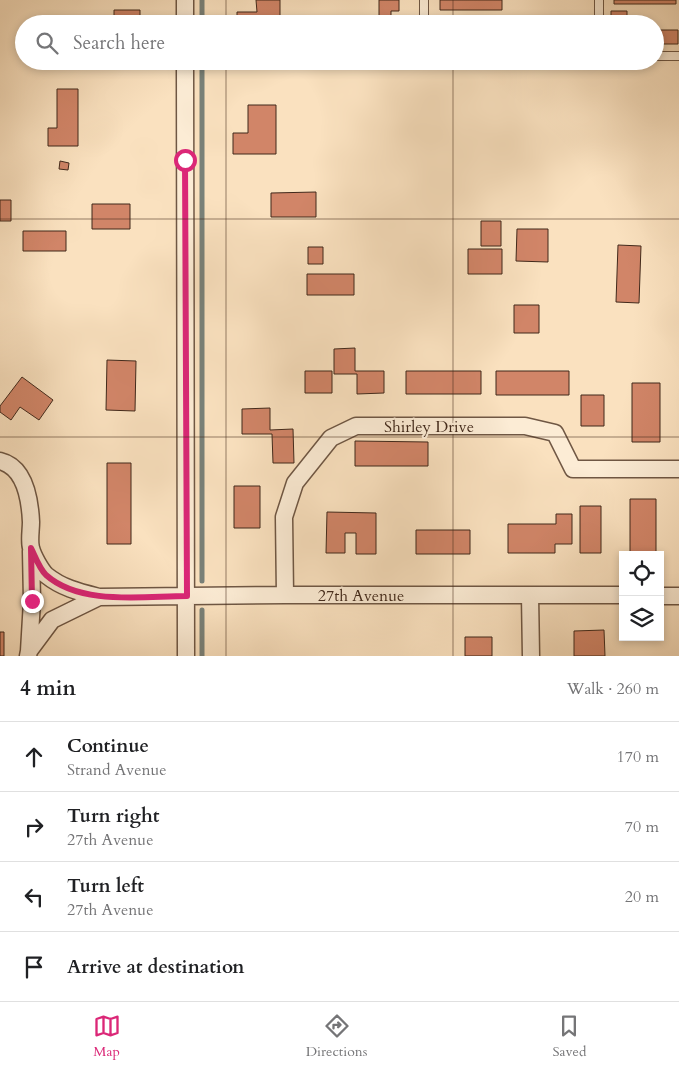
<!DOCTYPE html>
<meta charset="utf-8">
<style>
:root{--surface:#fff;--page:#f6f6f6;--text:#202124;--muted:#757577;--line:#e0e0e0;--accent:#db2777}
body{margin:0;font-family:Cardo,serif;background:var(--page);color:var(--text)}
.controls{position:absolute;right:15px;bottom:15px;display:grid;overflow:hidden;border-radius:0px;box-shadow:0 2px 8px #0003}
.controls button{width:45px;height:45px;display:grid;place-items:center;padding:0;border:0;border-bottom:1px solid var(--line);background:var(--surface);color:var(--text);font:25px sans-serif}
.stop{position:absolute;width:15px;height:15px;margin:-11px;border:4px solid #db2777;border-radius:50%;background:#fff}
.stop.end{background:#db2777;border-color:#fff;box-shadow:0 1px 5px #0008}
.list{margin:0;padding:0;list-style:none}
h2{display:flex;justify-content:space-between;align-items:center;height:65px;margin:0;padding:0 20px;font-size:21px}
h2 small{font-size:16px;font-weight:400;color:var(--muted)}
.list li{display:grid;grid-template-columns:32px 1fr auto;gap:15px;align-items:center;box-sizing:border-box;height:70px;padding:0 20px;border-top:1px solid var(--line)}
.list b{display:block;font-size:19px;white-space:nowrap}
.list p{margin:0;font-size:16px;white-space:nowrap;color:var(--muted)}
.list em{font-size:16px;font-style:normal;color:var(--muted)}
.icon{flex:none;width:28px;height:28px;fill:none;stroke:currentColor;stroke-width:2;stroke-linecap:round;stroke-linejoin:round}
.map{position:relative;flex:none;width:679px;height:656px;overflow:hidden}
.search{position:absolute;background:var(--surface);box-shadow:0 2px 8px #0003;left:15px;right:15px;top:15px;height:55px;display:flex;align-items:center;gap:12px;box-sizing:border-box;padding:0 18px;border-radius:28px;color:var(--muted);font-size:19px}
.sheet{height:345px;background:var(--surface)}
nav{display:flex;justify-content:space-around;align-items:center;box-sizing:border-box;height:70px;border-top:1px solid var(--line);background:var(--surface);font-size:14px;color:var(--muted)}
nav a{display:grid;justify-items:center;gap:2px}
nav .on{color:var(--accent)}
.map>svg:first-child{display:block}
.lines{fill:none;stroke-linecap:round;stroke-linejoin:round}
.stream{stroke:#798179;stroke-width:5}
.building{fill:#d18568;stroke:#41291b}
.service-casing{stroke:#6f5744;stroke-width:10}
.minor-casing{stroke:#6f5744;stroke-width:19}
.service{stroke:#fcecd5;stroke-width:8}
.minor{stroke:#fcecd5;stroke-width:16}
.route{stroke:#db2777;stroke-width:6}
.grid{fill:none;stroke:#41291b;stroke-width:1;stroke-opacity:0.55}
.labels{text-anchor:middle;stroke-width:4;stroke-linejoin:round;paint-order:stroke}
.street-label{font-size:16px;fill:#41291b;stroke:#fcecd5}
</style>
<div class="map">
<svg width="679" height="656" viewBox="0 0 679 656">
<rect width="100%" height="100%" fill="#fae1bf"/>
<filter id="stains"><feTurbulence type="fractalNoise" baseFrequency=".004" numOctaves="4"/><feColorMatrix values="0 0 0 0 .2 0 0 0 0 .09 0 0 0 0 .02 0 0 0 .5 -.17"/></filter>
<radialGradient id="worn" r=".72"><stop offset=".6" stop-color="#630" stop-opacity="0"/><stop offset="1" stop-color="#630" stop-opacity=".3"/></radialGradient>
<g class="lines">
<path class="stream" d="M202,24V0
M202,581V61
M202,610V656"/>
</g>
<path class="building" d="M256,0H280V24H237V12H257Z
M379,0H399V11H391V24H371V21H379Z
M440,0H502V10H440Z
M614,0H676V4H614Z
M114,10H140V24H114Z
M611,11H627V24H611Z
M655,30H678V44H655Z
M57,89H78V146H48V128H57Z
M248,105H276V154H233V133H248Z
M60,161L69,163L68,170L59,169Z
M316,192V217H271V193Z
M0,200H11V221H0Z
M92,204H130V229H92Z
M481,221H501V246H481Z
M517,229H548V262L516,261Z
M23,231H66V251H23Z
M618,245L641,246L639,303L616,302Z
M308,247H323V264H308Z
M468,249H502V274H468Z
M307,274H354V295H307Z
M514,305H539V333H514Z
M355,348V371H384V393L357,394V374H334V349Z
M107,360L136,361L135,411L106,410Z
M305,371H332V393H305Z
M406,371H481V394H406Z
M496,371H569V395H496Z
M22,377L53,400L39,420L20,407L11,420L0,412V406Z
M632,383H660V442H632Z
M581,395H604V426H581Z
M270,408V430L293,429L294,463H273L272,434H242V409Z
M355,441L428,442V466H355Z
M107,463H131V544H107Z
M234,486H260V528H234Z
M630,499H656V554H630Z
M580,506H601V553H580Z
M327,512L376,513V554H356V533H345V553H326Z
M556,514H572V544H555V553H508V524H556Z
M416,530H470V554H416Z
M604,630L605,656H574V631Z
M0,632H4V656H0Z
M465,637H492V656H465Z"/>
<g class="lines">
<defs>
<path id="service" d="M424,24V0
M599,24V0
M655,56H679"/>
<path id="minor" d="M185,0V24
M185,61L186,656
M0,461C25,467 30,500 31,522C31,530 29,541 31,548C33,556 41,570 46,575C62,588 79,592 99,597L52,620L29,651L28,656
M285,595L284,517L295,483L331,438L356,426H525L555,433L573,469H679
M530,595L531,656
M660,596H679
M99,597L285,595H623
M29,651L32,601L31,551"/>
</defs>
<use href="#service" class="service-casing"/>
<use href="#minor" class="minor-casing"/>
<use href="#service" class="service"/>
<use href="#minor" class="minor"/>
</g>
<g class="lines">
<path class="route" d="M32,601L31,548C35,556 39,568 46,575C81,606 143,596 187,596L185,160"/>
</g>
<path class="grid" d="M226,0V24M453,0V24M226,61V656M453,61V656M0,219H679M0,437H679"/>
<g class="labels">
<g class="street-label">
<text x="429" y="432">Shirley Drive</text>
<text x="361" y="601">27th Avenue</text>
</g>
</g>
<rect width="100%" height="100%" filter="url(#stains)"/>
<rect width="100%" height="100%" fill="url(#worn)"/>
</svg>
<div class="controls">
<button><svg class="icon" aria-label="locate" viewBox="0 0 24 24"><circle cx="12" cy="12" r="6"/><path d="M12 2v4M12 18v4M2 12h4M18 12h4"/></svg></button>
<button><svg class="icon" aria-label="layers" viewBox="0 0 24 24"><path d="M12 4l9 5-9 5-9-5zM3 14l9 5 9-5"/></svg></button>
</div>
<div class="stop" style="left:185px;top:160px"></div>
<div class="stop end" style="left:32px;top:601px"></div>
<div class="search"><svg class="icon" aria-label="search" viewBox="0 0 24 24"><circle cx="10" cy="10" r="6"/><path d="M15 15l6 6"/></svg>Search here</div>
</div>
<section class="sheet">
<h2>4 min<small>Walk · 260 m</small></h2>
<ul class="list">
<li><svg class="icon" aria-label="ahead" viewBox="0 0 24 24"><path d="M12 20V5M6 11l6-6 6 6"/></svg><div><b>Continue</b><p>Strand Avenue</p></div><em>170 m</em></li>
<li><svg class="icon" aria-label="right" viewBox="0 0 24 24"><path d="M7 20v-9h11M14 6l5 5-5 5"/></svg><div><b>Turn right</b><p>27th Avenue</p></div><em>70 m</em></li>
<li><svg class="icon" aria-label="left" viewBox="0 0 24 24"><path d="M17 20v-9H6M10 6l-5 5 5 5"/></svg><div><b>Turn left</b><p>27th Avenue</p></div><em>20 m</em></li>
<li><svg class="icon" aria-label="arrive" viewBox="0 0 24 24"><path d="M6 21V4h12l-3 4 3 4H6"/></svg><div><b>Arrive at destination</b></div></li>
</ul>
</section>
<nav>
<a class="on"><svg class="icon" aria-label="map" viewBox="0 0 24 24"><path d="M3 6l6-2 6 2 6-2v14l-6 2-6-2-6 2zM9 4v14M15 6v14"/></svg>Map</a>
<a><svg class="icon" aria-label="directions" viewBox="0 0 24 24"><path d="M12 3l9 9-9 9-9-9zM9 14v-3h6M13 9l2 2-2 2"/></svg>Directions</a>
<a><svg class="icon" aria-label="saved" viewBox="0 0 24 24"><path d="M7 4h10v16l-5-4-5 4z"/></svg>Saved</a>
</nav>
